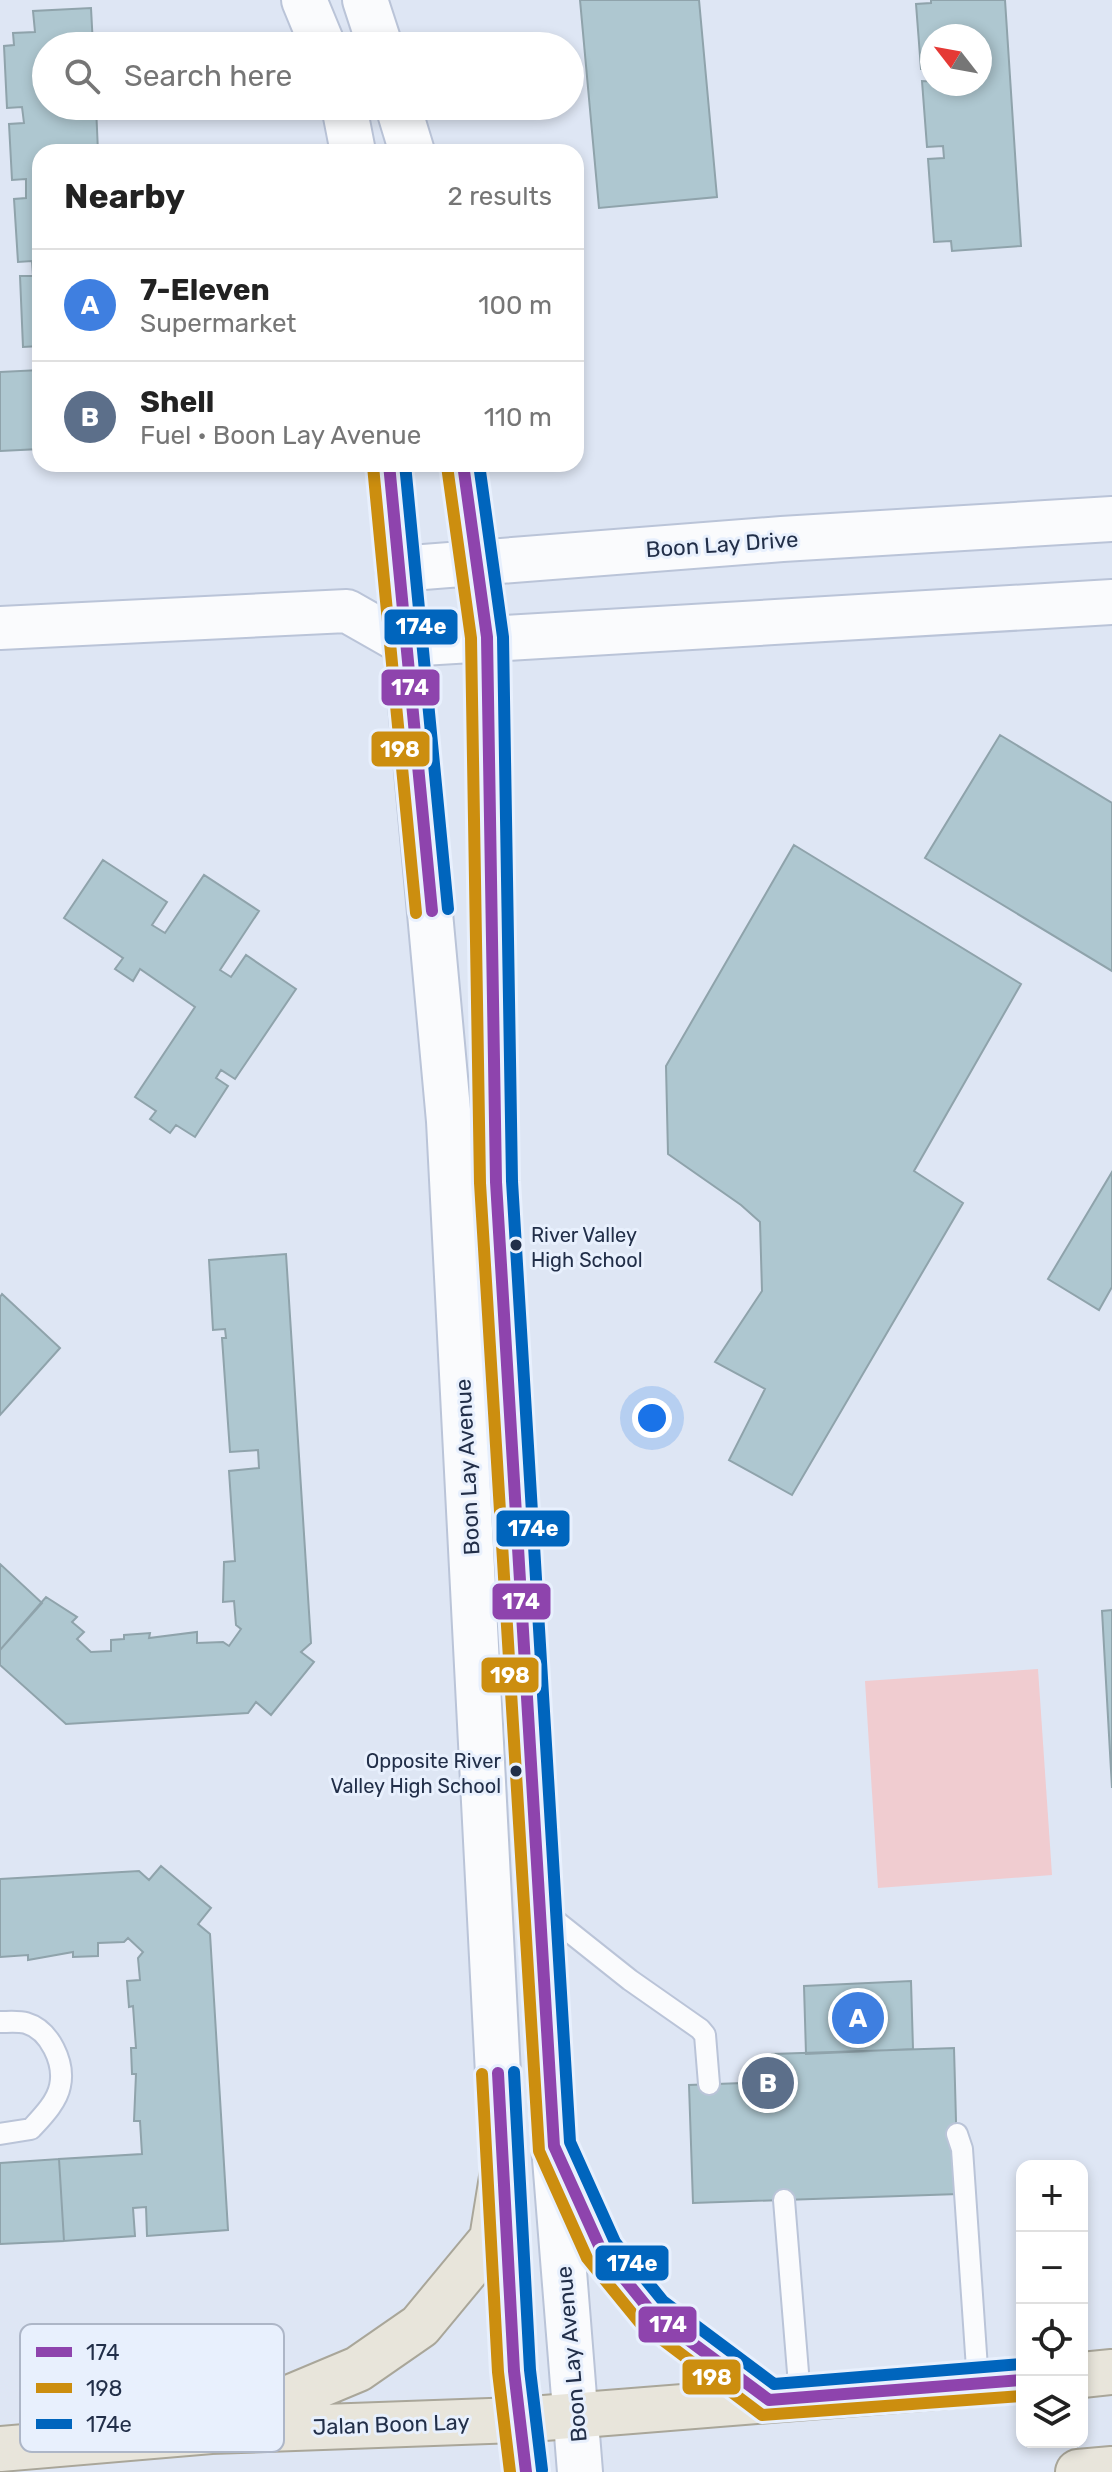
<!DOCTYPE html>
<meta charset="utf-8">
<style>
:root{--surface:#fff;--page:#f2f2f2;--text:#222;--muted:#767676;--line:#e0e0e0;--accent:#111827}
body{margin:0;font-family:Rubik,sans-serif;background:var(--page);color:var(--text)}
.controls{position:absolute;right:24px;bottom:24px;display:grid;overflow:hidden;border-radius:16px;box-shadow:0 4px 12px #0003}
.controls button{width:72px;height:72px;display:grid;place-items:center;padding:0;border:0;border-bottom:2px solid var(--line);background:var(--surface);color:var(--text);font:40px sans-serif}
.compass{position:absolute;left:920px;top:24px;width:72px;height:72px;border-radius:50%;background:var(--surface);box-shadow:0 4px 12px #0003;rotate:301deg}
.you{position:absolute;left:652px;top:1418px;width:28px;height:28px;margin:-20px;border:6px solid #fff;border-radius:50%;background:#1a73e8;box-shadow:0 0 0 12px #1a73e833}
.badge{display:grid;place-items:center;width:52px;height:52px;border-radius:50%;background:var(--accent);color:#fff;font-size:26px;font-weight:700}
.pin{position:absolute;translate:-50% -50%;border:4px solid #fff;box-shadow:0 2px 8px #0006}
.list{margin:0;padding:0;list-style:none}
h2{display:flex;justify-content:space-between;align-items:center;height:104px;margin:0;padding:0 32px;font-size:34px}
h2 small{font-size:26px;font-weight:400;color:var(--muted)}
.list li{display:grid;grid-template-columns:52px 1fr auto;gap:24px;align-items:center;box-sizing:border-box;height:112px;padding:0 32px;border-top:2px solid var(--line)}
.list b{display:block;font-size:30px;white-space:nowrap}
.list p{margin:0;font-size:26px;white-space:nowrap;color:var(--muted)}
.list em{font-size:26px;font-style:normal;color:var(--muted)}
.icon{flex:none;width:44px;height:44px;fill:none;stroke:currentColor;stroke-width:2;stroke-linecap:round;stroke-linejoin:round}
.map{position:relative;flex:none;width:1112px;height:2472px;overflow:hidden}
.search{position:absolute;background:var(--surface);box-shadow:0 4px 12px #0003;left:32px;top:32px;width:552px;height:88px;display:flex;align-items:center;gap:20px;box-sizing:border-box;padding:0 28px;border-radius:44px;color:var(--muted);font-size:30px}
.panel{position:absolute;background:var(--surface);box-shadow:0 4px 12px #0003;left:32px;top:144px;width:552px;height:328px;border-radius:24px}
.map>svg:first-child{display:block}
.pitch{fill:#f0ccd0}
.building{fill:#aec7d0;stroke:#8fa3ab;stroke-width:2}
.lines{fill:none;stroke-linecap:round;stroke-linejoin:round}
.service-casing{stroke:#bac4d8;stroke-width:24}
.minor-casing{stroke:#bac4d8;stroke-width:46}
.tertiary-casing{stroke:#bac4d8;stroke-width:48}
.primary-casing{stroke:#a9a699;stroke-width:48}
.service{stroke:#fafbfd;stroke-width:20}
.minor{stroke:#fafbfd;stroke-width:42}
.tertiary{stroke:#fafbfd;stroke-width:44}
.primary{stroke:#e8e5db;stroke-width:44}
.bus-1-casing{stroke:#e8f0fd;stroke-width:18}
.bus-2-casing{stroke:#e8f0fd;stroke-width:18}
.bus-3-casing{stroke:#e8f0fd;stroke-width:18}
.bus-1{stroke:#8e44ad;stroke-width:12}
.bus-2{stroke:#cc8e0f;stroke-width:12}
.bus-3{stroke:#0065bd;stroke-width:12}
.bus-dot{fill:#222f49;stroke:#e8f0fd;stroke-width:3}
.labels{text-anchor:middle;stroke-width:6;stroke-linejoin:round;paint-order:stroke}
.bus-label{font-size:20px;fill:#222f49;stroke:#e8f0fd;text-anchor:start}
.street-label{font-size:22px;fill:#222f49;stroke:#e8f0fd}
.key{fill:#e8f0fd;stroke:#adb6c7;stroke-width:2}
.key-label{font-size:22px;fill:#222f49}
.line-badge{stroke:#e8f0fd;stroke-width:3}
.badge-label{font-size:22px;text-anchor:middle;font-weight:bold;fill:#fff}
</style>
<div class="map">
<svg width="1112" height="2472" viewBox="0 0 1112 2472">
<rect width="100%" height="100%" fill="#dee6f4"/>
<path class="pitch" d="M1038,1669L1052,1875L878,1888L865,1681Z"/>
<path class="building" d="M580,0H699L717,197L599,208Z
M931,0H1005L1021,246L952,251L951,241L934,242L928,159L944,158L943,146L927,147L922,81L980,84V36H932V68L921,69L916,4L931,3Z
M91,8L93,46H46V106H96L98,152H40V346L23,347L20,276H33L32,261L18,262L14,199L26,198V179L12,180L9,124L24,123L22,107L7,108L4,46L14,45L13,33L35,32L33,11Z
M40,370V449L0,451V372Z
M1000,735L1112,803V971L925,858Z
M794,845L1021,984L914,1171L963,1203L792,1495L729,1460L765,1389L715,1362L762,1291L760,1222L741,1205L668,1154L666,1066Z
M103,860L167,902L152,925L165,933L204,875L259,911L220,970L231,977L246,955L296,989L235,1079L221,1070L216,1078L228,1086L195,1137L176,1125L170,1133L150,1119L156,1111L135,1097L195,1007L140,969L133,981L115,969L123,958L64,918Z
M1112,1172V1287L1099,1310L1048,1279Z
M286,1254L311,1643L301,1652L314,1662L271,1715L256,1702L248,1713L66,1724L0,1665V1650L46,1597L77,1617L72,1622L84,1632L77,1639L91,1652L111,1651V1640L124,1639V1635L150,1633L149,1638L197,1632V1643L223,1642L229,1646L241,1629L236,1625L234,1601L223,1602L224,1562L235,1561L229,1471L259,1468L258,1450L230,1452L222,1338H226L225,1329L213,1330L209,1260Z
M2,1294L60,1348L0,1415V1297Z
M0,1564L42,1603L0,1650Z
M1112,1610V1788L1102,1611Z
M161,1866L211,1908L198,1924L210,1934L228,2230L147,2236L146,2207L133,2208L135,2236L64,2241L59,2159L142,2154L140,2121H134L136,2074H132L131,2048H136L133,2006L129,2007L127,1981L140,1980L138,1958L143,1952L128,1938L124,1942L98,1943V1956L73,1957V1952L28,1960V1955L0,1957V1879L139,1871L149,1880Z
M911,1981L913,2049L806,2054L804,1986Z
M954,2048L958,2194L693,2203L689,2085L773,2082L772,2054Z
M59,2159L64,2241L0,2244V2163Z"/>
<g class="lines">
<defs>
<path id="service" d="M542,1910L630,1980L700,2029L705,2035L709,2084
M0,2022C8,2022 19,2021 26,2023C50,2030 65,2063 60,2086C57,2102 42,2117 31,2129L0,2134
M957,2134L962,2149L978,2383
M784,2200L800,2397"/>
<path id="minor" d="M0,628L347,611L405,644"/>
<path id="tertiary" d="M304,0L323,46
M365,0L380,46
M344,106L353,152
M398,106L412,152
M389,464L449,1121L503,2171L514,2371L526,2472
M463,464L487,637L496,1182L554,2146L580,2472
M398,569L782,539L1112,519
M405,644L1112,602"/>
<path id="primary" d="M554,2146L601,2250L652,2313L769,2400
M1082,2375L1112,2372
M236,2420L358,2369L420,2326L492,2239L503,2171
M0,2449L211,2431L519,2420L1022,2380
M1078,2472L1112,2469"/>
</defs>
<use href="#service" class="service-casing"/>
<use href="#minor" class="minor-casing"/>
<use href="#tertiary" class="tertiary-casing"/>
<use href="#primary" class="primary-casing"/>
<use href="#service" class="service"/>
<use href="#minor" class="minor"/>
<use href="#tertiary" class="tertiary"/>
<use href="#primary" class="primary"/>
<defs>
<path id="bus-1" d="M389,464L432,911
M463,464L487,637L496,1182L554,2146L601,2250L652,2313L769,2400L1022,2380
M498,2073L514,2371L526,2472"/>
<path id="bus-2" d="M373,466L416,913
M447,466L471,638L480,1183L539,2151L587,2258L640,2323L762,2415L1022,2396
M482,2074L498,2372L510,2472"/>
<path id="bus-3" d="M405,464L448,909
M479,464L503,637L512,1181L570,2142L615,2242L663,2301L774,2384L1021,2364
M514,2072L530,2370L542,2470"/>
</defs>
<use href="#bus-1" class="bus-1-casing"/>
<use href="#bus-2" class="bus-2-casing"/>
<use href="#bus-3" class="bus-3-casing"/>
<use href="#bus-1" class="bus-1"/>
<use href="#bus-2" class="bus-2"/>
<use href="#bus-3" class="bus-3"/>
</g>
<g class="bus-dot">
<circle cx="516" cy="1245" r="7"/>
<circle cx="516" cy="1771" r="7"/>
</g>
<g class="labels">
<g class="bus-label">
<text x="531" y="1242">River Valley<tspan x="531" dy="25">High School</tspan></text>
<text x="501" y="1768" text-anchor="end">Opposite River<tspan x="501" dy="25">Valley High School</tspan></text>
</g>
<g class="street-label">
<text transform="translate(722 544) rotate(-4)" y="8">Boon Lay Drive</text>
<text transform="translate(467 1467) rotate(-93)" y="8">Boon Lay Avenue</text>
<text transform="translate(571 2354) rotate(-95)" y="8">Boon Lay Avenue</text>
<text transform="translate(391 2424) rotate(-2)" y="8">Jalan Boon Lay</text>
</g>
</g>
<rect x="20" y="2324" width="264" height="128" rx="12" class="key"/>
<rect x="36" y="2347" width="36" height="10" fill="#8e44ad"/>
<rect x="36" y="2383" width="36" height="10" fill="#cc8e0f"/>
<rect x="36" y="2419" width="36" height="10" fill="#0065bd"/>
<g class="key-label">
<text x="86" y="2360">174</text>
<text x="86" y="2396">198</text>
<text x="86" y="2432">174e</text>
</g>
<g class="line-badge">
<rect x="383" y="608" width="76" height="38" rx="8" fill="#0065bd"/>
<rect x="380" y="668" width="61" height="39" rx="8" fill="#8e44ad"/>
<rect x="370" y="730" width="61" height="38" rx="8" fill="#cc8e0f"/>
<rect x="495" y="1509" width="76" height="39" rx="8" fill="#0065bd"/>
<rect x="491" y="1582" width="61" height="39" rx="8" fill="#8e44ad"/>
<rect x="480" y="1656" width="60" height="38" rx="8" fill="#cc8e0f"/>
<rect x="594" y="2244" width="76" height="38" rx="8" fill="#0065bd"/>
<rect x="637" y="2305" width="61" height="39" rx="8" fill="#8e44ad"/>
<rect x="681" y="2358" width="61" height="38" rx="8" fill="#cc8e0f"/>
</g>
<g class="badge-label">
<text x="421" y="634">174e</text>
<text x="410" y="695">174</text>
<text x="400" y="757">198</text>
<text x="533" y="1536">174e</text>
<text x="521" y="1609">174</text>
<text x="510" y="1683">198</text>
<text x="632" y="2271">174e</text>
<text x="668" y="2332">174</text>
<text x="712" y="2385">198</text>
</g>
</svg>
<div class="controls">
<button>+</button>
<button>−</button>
<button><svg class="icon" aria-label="locate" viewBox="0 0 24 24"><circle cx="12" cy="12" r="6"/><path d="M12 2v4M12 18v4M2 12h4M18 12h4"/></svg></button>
<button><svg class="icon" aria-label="layers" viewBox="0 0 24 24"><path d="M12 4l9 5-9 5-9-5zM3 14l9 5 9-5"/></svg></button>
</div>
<svg class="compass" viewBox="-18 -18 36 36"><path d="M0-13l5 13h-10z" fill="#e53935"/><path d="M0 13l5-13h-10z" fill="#767676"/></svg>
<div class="you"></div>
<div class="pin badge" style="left:858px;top:2018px;background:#3f7fe0">A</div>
<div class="pin badge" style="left:768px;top:2083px;background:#5c6f8a">B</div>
<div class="search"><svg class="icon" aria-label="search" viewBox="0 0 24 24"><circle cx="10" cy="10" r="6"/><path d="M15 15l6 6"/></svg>Search here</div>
<section class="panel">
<h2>Nearby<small>2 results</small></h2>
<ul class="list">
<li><span class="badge" style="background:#3f7fe0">A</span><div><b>7-Eleven</b><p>Supermarket</p></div><em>100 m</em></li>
<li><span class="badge" style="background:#5c6f8a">B</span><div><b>Shell</b><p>Fuel · Boon Lay Avenue</p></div><em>110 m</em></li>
</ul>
</section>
</div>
